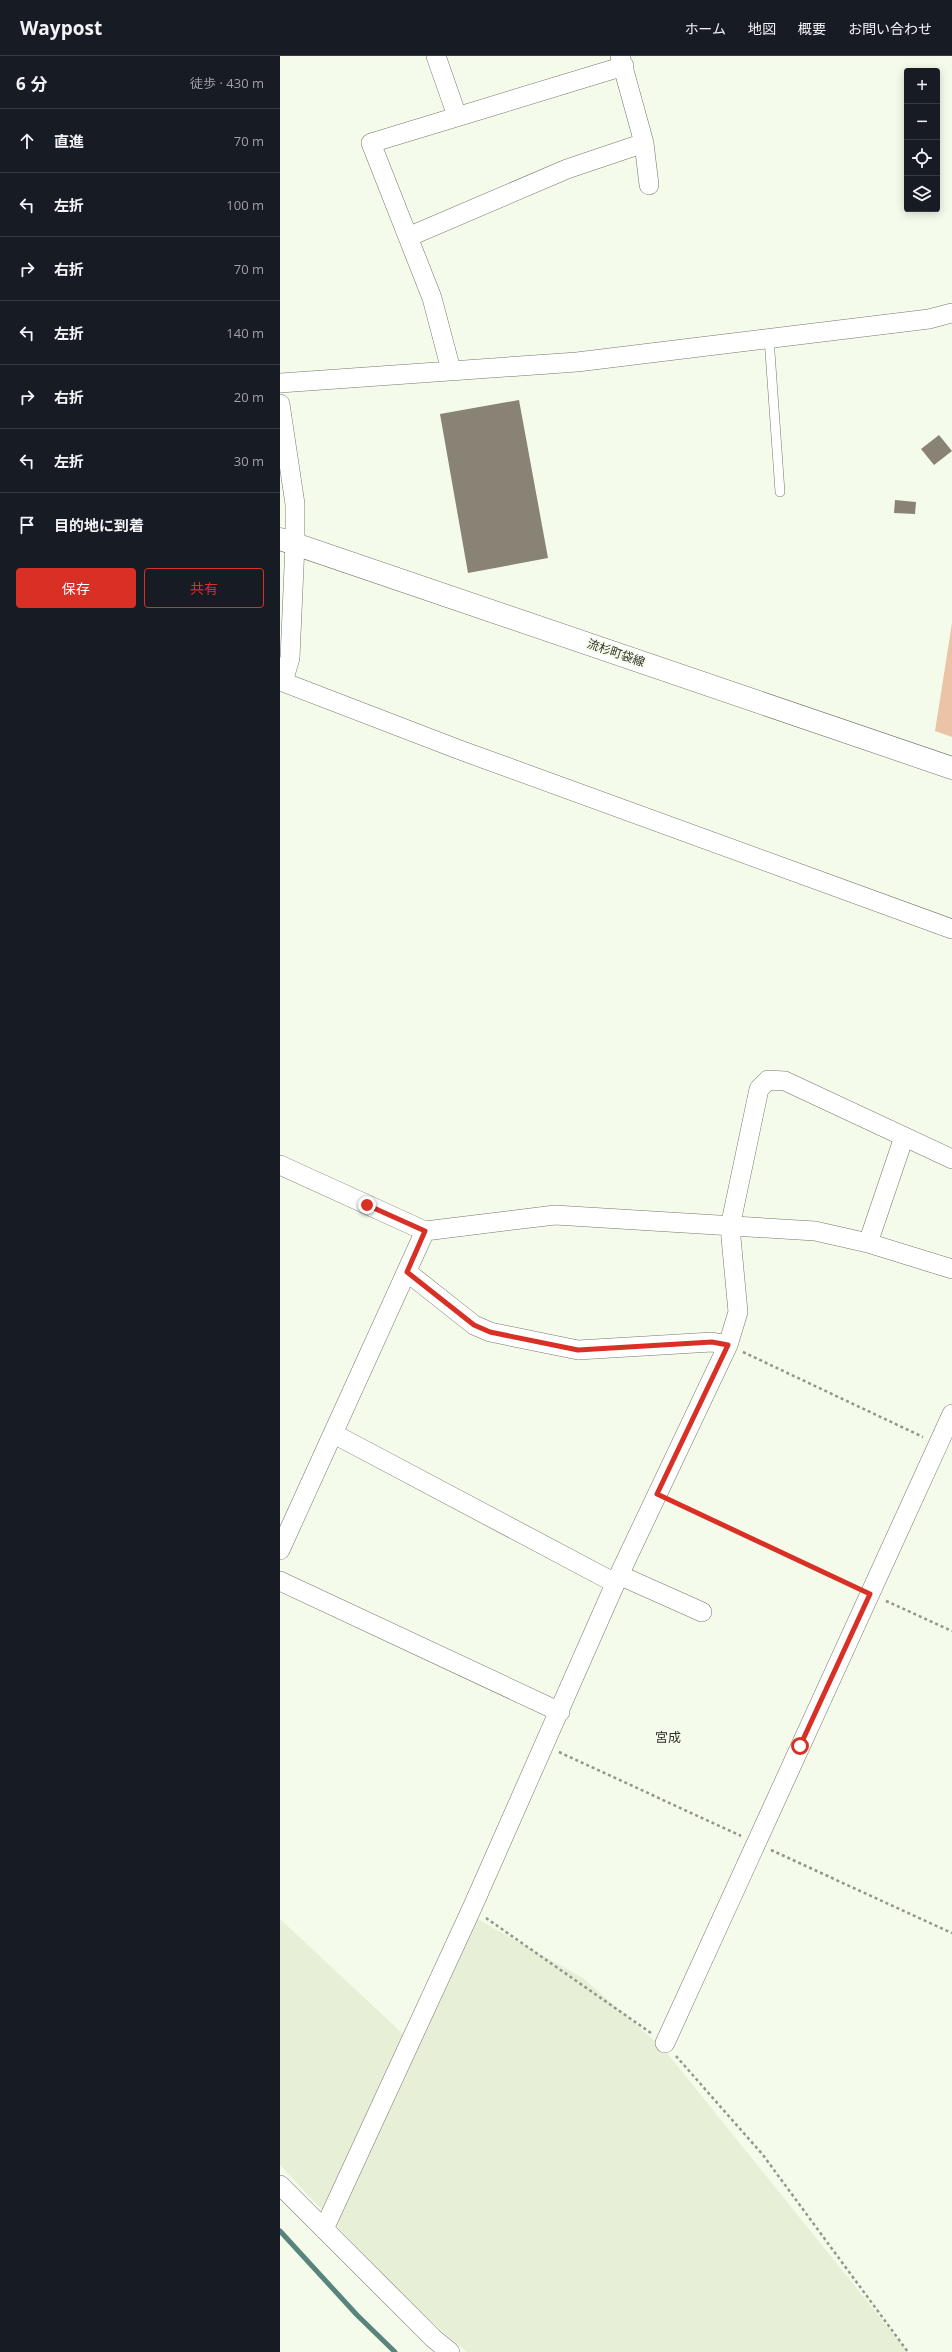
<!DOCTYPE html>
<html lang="ja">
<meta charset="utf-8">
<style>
:root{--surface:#171b24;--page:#20242c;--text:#f1f3f6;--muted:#9ea1a6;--line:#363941;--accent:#d93025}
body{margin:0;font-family:"Open Sans","Noto Sans JP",sans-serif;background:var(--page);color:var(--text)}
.controls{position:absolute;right:12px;top:12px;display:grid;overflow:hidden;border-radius:4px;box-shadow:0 2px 10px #0003}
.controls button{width:36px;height:36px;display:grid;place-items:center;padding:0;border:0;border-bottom:1px solid var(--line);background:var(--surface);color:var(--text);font:20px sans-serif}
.stop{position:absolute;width:12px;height:12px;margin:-9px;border:3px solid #d93025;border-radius:50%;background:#fff}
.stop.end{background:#d93025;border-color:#fff;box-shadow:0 1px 4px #0008}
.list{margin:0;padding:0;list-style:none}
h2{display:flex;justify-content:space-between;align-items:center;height:52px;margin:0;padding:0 16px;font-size:17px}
h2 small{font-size:13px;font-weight:400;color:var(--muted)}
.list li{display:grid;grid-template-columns:26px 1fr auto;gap:12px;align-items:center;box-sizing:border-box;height:64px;padding:0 16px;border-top:1px solid var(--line)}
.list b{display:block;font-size:15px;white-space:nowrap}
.list em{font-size:13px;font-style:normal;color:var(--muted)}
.actions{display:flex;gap:8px;padding:12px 16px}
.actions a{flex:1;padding:9px 0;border:1px solid var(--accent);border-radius:4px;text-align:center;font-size:14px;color:var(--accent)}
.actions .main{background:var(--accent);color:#fff}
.icon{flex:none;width:22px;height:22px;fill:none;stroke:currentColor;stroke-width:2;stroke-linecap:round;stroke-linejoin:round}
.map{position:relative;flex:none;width:672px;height:2296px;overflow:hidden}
header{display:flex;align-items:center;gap:24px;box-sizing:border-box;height:56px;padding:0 20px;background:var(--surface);border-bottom:1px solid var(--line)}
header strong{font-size:19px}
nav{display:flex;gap:22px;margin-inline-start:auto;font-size:14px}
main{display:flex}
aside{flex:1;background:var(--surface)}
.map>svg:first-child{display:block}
.built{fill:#e7efd7}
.green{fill:#ebc3a6}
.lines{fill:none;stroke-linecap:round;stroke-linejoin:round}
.stream{stroke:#59847c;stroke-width:5}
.building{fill:#888375}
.lane-casing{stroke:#74786a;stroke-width:10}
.street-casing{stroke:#74786a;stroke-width:20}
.secondary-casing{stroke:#74786a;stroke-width:23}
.path{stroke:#92968b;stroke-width:2.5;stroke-dasharray:3 3;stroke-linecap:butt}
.lane{stroke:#fff;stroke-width:9}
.street{stroke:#fff;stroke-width:19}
.secondary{stroke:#fff;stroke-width:22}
.route{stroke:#d93025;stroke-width:5}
.labels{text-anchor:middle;stroke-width:3.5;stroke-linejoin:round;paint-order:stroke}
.street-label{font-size:12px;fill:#2f312b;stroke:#f5fbea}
.neighbourhood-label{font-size:13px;fill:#2f312b;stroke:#f5fbea}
</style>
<header>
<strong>Waypost</strong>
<nav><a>ホーム</a><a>地図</a><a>概要</a><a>お問い合わせ</a></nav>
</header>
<main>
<aside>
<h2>6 分<small>徒歩 · 430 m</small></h2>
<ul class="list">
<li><svg class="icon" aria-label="ahead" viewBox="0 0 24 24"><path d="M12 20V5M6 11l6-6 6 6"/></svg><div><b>直進</b></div><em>70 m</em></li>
<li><svg class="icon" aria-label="left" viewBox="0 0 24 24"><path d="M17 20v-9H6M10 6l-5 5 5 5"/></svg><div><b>左折</b></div><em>100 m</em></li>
<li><svg class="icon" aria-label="right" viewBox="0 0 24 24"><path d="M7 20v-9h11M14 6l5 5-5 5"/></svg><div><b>右折</b></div><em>70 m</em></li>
<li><svg class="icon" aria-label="left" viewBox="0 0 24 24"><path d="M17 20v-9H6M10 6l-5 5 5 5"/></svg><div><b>左折</b></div><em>140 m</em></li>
<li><svg class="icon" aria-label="right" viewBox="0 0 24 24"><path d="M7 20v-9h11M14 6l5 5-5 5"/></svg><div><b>右折</b></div><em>20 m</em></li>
<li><svg class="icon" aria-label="left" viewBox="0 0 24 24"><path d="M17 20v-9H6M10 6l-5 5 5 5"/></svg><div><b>左折</b></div><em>30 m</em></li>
<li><svg class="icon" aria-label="arrive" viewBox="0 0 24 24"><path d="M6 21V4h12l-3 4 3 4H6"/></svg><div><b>目的地に到着</b></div></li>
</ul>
<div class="actions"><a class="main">保存</a><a>共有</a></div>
</aside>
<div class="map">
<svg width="672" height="2296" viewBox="0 0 672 2296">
<rect width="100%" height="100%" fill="#f5fbea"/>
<path class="built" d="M194,1861L303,1922L383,1992L628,2296H187L125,2243L0,2109V1863L137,1991Z"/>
<path class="green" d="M672,567V681L655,675Z"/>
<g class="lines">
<path class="stream" d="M0,2175L77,2259L115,2296"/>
</g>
<path class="building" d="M239,344L268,502L188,517L160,358Z
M659,379L672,395L654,409L641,393Z
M615,444L636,446L635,458L614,457Z"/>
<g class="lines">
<defs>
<path id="lane" d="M489,282L500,436"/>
<path id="street" d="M156,0L177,60
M340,0L364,87L369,129
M128,181L287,113L364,87
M171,314L152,242L91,87L344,10
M0,327L297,306L649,263L672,257
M0,348L15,448V488L10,602L3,626L180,694L672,873
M0,1109L145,1175L275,1159L535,1175L588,1187L672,1213
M588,1187L624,1081
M127,1216L194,1269L210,1276L298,1294L432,1286L448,1289
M54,1378L335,1527
M0,1494L145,1175
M339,1519L422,1556
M0,1525L280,1656
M385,1987L672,1358
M0,2129L153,2282L170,2296
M44,2173L192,1852L339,1519L448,1289L458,1256L450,1171L479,1033L488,1024L505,1025L672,1103"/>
<path id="secondary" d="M0,483L672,712"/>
</defs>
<use href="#lane" class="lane-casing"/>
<use href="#street" class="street-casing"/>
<use href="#secondary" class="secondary-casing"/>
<path class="path" d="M463,1296L643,1381
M392,1445L574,1530
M606,1545L672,1575
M279,1696L461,1780
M491,1794L672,1877
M206,1862L371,1977
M396,2000L483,2099L628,2296"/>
<use href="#lane" class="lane"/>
<use href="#street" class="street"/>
<use href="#secondary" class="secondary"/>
</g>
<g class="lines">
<path class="route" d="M87,1149L145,1175L127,1216L194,1269L210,1276L298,1294L432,1286L448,1289L377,1438L590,1538L520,1690"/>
</g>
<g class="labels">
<g class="street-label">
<text transform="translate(336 597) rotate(19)" y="4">流杉町袋線</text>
</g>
<g class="neighbourhood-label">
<text x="388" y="1686">宮成</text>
</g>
</g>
</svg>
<div class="controls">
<button>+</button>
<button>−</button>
<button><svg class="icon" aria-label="locate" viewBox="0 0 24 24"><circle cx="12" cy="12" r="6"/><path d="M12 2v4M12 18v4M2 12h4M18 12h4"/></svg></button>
<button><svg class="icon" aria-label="layers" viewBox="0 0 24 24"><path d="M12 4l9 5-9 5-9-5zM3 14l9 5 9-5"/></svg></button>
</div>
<div class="stop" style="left:520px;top:1690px"></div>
<div class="stop end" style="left:87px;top:1149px"></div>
</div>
</main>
